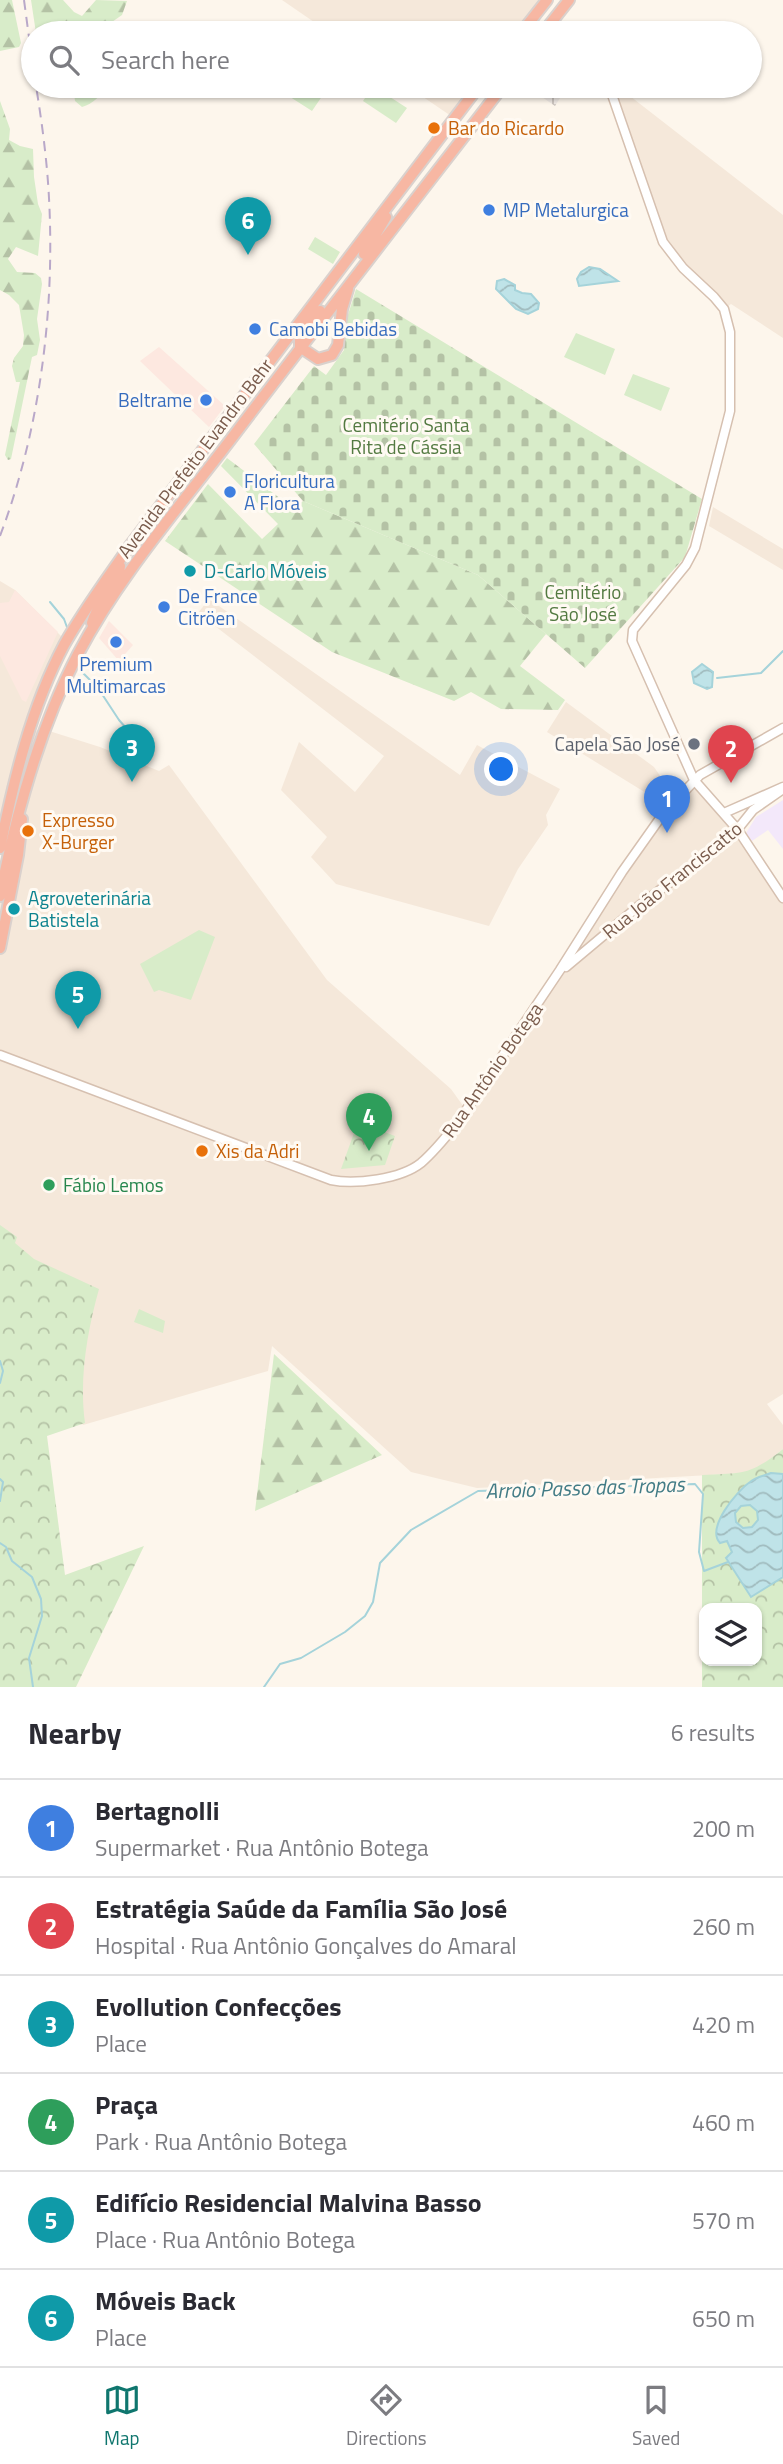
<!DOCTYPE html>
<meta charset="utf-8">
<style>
:root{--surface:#fff;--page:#f7f7f7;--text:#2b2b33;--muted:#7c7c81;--line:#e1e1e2;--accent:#0f766e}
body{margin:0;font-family:"Titillium Web",sans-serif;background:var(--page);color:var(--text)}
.controls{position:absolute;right:21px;bottom:21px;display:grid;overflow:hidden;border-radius:14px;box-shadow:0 2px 5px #0004}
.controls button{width:63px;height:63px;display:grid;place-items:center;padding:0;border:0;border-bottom:2px solid var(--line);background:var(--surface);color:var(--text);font:35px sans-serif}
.you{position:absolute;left:502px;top:770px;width:24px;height:24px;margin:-18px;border:5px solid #fff;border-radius:50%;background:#1a73e8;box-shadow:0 0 0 10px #1a73e833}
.badge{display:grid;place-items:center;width:46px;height:46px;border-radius:50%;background:var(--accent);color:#fff;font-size:23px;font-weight:700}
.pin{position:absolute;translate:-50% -58px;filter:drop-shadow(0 2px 4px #0008)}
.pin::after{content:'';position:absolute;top:37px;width:24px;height:21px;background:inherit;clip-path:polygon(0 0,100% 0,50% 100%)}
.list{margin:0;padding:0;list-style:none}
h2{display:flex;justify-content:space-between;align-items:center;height:91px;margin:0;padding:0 28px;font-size:30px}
h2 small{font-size:23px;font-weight:400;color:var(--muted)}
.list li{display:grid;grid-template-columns:46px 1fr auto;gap:21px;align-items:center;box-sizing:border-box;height:98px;padding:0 28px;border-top:2px solid var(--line)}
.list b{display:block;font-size:26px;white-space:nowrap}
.list p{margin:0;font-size:23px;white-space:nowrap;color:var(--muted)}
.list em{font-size:23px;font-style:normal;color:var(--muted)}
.icon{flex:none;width:38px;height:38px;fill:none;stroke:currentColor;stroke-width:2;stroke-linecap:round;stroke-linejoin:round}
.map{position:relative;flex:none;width:783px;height:1687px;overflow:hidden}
.search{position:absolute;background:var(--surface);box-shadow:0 2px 5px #0004;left:21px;right:21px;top:21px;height:77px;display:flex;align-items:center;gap:18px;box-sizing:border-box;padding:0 24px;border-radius:38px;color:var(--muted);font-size:26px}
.sheet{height:679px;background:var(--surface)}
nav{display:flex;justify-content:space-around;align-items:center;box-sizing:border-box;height:98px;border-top:2px solid var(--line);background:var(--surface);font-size:19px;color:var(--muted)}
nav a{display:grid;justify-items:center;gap:4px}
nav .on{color:var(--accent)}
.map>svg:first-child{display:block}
.residential{fill:#f5e8da}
.commercial{fill:#fde8e0}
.industrial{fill:url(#industrial-grid)}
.education{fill:#f3e8fa}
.green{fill:#d8ecc9}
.forest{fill:url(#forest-firs)}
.cemetery{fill:url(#cemetery-stones)}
.park{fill:url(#park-crowns);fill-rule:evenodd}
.water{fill:url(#water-waves);stroke:#a5d3da;stroke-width:2;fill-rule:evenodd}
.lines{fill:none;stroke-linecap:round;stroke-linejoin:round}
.stream{stroke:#a5d3da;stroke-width:2}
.secondary-casing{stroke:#d6c0b0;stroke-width:11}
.highway-casing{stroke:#dad1cd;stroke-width:14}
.secondary{stroke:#fff;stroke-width:8}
.highway{stroke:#f7b7a3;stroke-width:10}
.rail{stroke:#b9a8c9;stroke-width:2;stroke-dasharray:10 7;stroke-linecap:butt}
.food-dot{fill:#e8710a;stroke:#fffaf3;stroke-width:2.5}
.shop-dot{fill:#3f7fe0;stroke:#fffaf3;stroke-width:2.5}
.culture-dot{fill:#0f9aa8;stroke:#fffaf3;stroke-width:2.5}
.worship-dot{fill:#6b7280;stroke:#fffaf3;stroke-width:2.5}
.leisure-dot{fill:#2e9e5b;stroke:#fffaf3;stroke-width:2.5}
.labels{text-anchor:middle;stroke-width:6;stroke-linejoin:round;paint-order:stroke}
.food-label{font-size:19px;fill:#c56008;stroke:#fffaf3;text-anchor:start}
.shop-label{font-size:19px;fill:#366cbe;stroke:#fffaf3;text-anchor:start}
.park-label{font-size:19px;fill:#537a41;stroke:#fffaf3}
.street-label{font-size:19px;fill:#7a5c4d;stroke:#fffaf3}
.culture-label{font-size:19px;fill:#0d838f;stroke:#fffaf3;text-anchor:start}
.worship-label{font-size:19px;fill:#5b616d;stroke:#fffaf3;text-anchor:end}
.leisure-label{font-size:19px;fill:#27864d;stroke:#fffaf3;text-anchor:start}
.water-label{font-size:21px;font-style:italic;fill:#437c86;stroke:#fffaf3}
</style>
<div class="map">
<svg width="783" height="1687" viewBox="0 0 783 1687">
<defs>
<pattern id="industrial-grid" width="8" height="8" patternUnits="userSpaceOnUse" patternTransform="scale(1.75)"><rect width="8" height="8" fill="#efe9e4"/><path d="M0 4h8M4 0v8" fill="none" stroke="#c7c0bb"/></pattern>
<pattern id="forest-firs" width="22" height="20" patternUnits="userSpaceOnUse" patternTransform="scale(1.75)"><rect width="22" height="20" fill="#d8ecc9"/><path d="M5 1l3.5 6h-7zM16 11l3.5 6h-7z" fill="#b4c2a5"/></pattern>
<pattern id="cemetery-stones" width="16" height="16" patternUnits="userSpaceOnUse" patternTransform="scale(1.75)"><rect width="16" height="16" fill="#d8ecc9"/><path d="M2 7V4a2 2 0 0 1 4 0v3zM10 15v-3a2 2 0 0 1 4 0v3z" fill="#b4c2a5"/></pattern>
<pattern id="park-crowns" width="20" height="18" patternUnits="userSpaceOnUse" patternTransform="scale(1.75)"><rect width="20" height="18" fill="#d8ecc9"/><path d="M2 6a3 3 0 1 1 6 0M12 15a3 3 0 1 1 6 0" fill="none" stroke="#b4c2a5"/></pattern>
<pattern id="water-waves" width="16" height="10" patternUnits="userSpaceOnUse" patternTransform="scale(1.75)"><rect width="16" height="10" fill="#bfe3e8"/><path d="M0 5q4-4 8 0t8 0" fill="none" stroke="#a0bbbe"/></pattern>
</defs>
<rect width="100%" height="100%" fill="#fdf6ec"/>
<path class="residential" d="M282,0H547L521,33H330Z
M407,86H479L454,118Z
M609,86H617L783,215V338L731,304L724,309L667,248Z
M713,507L783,549V570L709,526Z
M0,581L15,590L66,641L18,751L0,816Z
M209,599L460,775L477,745L560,789L546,815L548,825L518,869L489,926L336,884L311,857L327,837L281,790L299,742L355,792L384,756L198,613Z
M566,702L654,767L663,780L651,796L547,732Z
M46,730L100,747L159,771L169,765L327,980L451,1089L466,1110L622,872L694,780L705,791L783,898V1394L767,1404L783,1425V1449L762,1466L746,1473L477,1488L411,1472L272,1346L268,1371L83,1425L0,1320V863L6,830L33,731Z"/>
<path class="commercial" d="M159,347L225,406L209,427L140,361Z
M15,590L58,632L26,702L22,700L0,656V603L9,602Z
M109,621L133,645L119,661L99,638Z"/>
<path class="industrial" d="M526,86H559L565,90L555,106Z"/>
<path class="education" d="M783,800V849L768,830L752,841L746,833L756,817Z"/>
<path class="green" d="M273,86H329L312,111Z
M373,86L407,108L396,123L363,101Z
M315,237L340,252L333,264L308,249Z
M576,333L615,349L605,375L564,357Z
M633,374L670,388L661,411L624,395Z
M199,930L215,937L191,1000L159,990L154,992L140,964Z
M139,1309L165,1321L163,1333L134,1322Z"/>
<path class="forest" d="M0,0H12L21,43L19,47L0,51Z
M31,0H63L74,12L82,16L96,0L127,1L122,15L99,31L100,33H36Z
M73,86H128L125,94C119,94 113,91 107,92C99,94 94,104 82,107L75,101Z
M0,101L10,129L9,140L20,146L33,149L34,177L38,204L42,214L38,256L16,247L8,259L17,272L35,273L41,278L42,284L37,319L40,340L37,355L32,357L11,459L8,460L5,455L20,382H16L12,366L14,358L23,346L24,335L19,305L9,295L0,290Z
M227,458L294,509L303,501L478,575L546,634L520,666L565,700L558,710L501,709L471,692L454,701L332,652L165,541L208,484L262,539L278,524L221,466Z
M274,1354L382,1455L255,1511Z"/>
<path class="cemetery" d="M356,289L702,499L685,557L585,668L478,575L303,501L254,444L314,366L326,375L344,350L347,318Z"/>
<path class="park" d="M358,1122L395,1136L385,1165L341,1169Z
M0,1225L17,1237L15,1243L34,1259L99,1289C87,1332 79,1379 85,1423L47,1436L65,1575L144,1546L76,1687H0Z
M783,1449V1687H702V1475C743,1473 749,1476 783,1449ZM704,1608H757V1661H704Z"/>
<path class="water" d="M589,267L600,269L618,281L579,286L577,279L581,272Z
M504,279L515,285V290L522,293L531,294L539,303L538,309L528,314L516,309L496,289L497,281Z
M702,664L713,672L712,687L707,689L694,683L692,672Z
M771,1473L783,1474V1577L751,1597L726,1558L732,1552L727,1541L720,1543C706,1528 736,1492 750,1482C756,1477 764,1476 771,1473ZM750,1505L757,1511L758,1520L752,1527L743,1528L736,1522L735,1513L741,1506Z"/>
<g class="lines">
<path class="stream" d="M50,602L64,619L68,630
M79,661L83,673L98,688L119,720L147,752
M717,678L761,673L783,651
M0,1361L3,1371L0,1383
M0,1479L3,1482L0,1501
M0,1543L6,1547L12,1561L32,1577L41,1599L42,1616L29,1658L33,1687
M264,1687L280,1664L301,1658L345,1632L365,1616L373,1602L380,1563L411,1530L478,1491L695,1484L703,1494L699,1552L704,1571L728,1562"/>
<defs>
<path id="secondary" d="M609,86L663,242L683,268L714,297L724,309L730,332V411L695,548L686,565L633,630L632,641L694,780L738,830L783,898
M724,813L783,787
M566,967L640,905L733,835L753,810L783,789
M0,1055L331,1180C355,1185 401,1179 421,1163C435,1151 446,1137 458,1122L560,970L622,872L663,814L700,775L783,728"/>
<path id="highway" d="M521,33L547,0
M543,33L569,0
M364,254L386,217
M320,311L300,336V347L318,359L332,355L338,345L342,309L348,289
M92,623C97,603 119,584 120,566
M0,848C14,779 31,708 64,645C83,611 107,579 129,547L479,86
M0,896C16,813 39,729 78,654C118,578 176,511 228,443C319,323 411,205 503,86
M0,948L18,855L22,819"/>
</defs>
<use href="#secondary" class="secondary-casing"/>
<use href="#highway" class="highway-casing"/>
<use href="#secondary" class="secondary"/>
<use href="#highway" class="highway"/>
<path class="rail" d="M24,0L33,67
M0,536C40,430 55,310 49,198C47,160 42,123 36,86"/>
</g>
<g class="food-dot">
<circle cx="434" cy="128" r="7"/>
<circle cx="28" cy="831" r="7"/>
<circle cx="202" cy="1151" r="7"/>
</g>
<g class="shop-dot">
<circle cx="489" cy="210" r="7"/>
<circle cx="255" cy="329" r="7"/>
<circle cx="206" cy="400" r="7"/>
<circle cx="230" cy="492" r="7"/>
<circle cx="164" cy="607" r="7"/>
<circle cx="116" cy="642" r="7"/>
</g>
<g class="culture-dot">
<circle cx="190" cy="571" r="7"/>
<circle cx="14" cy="909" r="7"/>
</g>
<circle class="worship-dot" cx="694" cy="744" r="7"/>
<circle class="leisure-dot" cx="49" cy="1185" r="7"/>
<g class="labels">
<g class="food-label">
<text x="448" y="135">Bar do Ricardo</text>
<text x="42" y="827">Expresso<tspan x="42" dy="22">X-Burger</tspan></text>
<text x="216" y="1158">Xis da Adri</text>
</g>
<g class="shop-label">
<text x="503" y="217">MP Metalurgica</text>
<text x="269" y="336">Camobi Bebidas</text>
<text x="192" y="407" text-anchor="end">Beltrame</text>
<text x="244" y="488">Floricultura<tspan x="244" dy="22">A Flora</tspan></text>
<text x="178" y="603">De France<tspan x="178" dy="22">Citröen</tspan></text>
<text x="116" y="671" text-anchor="middle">Premium<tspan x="116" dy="22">Multimarcas</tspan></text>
</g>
<g class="park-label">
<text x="406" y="432">Cemitério Santa<tspan x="406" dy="22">Rita de Cássia</tspan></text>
<text x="583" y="599">Cemitério<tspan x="583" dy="22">São José</tspan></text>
</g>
<g class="street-label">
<text transform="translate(195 458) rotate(-53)" y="7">Avenida Prefeito Evandro Behr</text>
<text transform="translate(672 880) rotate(-39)" y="7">Rua João Franciscatto</text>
<text transform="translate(492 1070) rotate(-55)" y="7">Rua Antônio Botega</text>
</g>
<g class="culture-label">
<text x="204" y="578">D-Carlo Móveis</text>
<text x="28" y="905">Agroveterinária<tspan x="28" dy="22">Batistela</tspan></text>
</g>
<g class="worship-label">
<text x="680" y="751">Capela São José</text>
</g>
<g class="leisure-label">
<text x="63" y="1192">Fábio Lemos</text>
</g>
<g class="water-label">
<text transform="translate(585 1488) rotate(-2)" y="7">Arroio Passo das Tropas</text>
</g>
</g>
</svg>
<div class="controls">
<button><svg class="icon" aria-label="layers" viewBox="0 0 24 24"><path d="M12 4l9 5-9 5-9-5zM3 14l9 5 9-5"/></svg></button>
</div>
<div class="you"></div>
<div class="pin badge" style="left:667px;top:833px;background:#3f7fe0">1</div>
<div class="pin badge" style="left:731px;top:783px;background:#e0444e">2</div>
<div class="pin badge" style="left:132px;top:782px;background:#0f9aa8">3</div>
<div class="pin badge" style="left:369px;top:1151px;background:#2e9e5b">4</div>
<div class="pin badge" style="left:78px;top:1029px;background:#0f9aa8">5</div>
<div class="pin badge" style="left:248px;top:255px;background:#0f9aa8">6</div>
<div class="search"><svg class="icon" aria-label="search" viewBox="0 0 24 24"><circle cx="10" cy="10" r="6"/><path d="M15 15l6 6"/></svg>Search here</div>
</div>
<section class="sheet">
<h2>Nearby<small>6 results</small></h2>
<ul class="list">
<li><span class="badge" style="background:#3f7fe0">1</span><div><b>Bertagnolli</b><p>Supermarket · Rua Antônio Botega</p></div><em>200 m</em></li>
<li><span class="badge" style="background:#e0444e">2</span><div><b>Estratégia Saúde da Família São José</b><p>Hospital · Rua Antônio Gonçalves do Amaral</p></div><em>260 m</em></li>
<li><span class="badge" style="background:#0f9aa8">3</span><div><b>Evollution Confecções</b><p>Place</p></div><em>420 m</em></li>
<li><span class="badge" style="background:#2e9e5b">4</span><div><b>Praça</b><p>Park · Rua Antônio Botega</p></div><em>460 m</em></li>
<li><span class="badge" style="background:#0f9aa8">5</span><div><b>Edifício Residencial Malvina Basso</b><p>Place · Rua Antônio Botega</p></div><em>570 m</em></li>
<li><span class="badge" style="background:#0f9aa8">6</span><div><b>Móveis Back</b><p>Place</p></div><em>650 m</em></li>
</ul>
</section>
<nav>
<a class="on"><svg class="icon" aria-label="map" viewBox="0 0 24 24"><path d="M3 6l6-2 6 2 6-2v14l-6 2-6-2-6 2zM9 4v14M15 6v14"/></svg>Map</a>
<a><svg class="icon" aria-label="directions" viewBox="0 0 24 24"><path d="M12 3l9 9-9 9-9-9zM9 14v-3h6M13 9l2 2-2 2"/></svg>Directions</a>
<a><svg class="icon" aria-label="saved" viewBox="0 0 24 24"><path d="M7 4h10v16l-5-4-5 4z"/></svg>Saved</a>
</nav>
